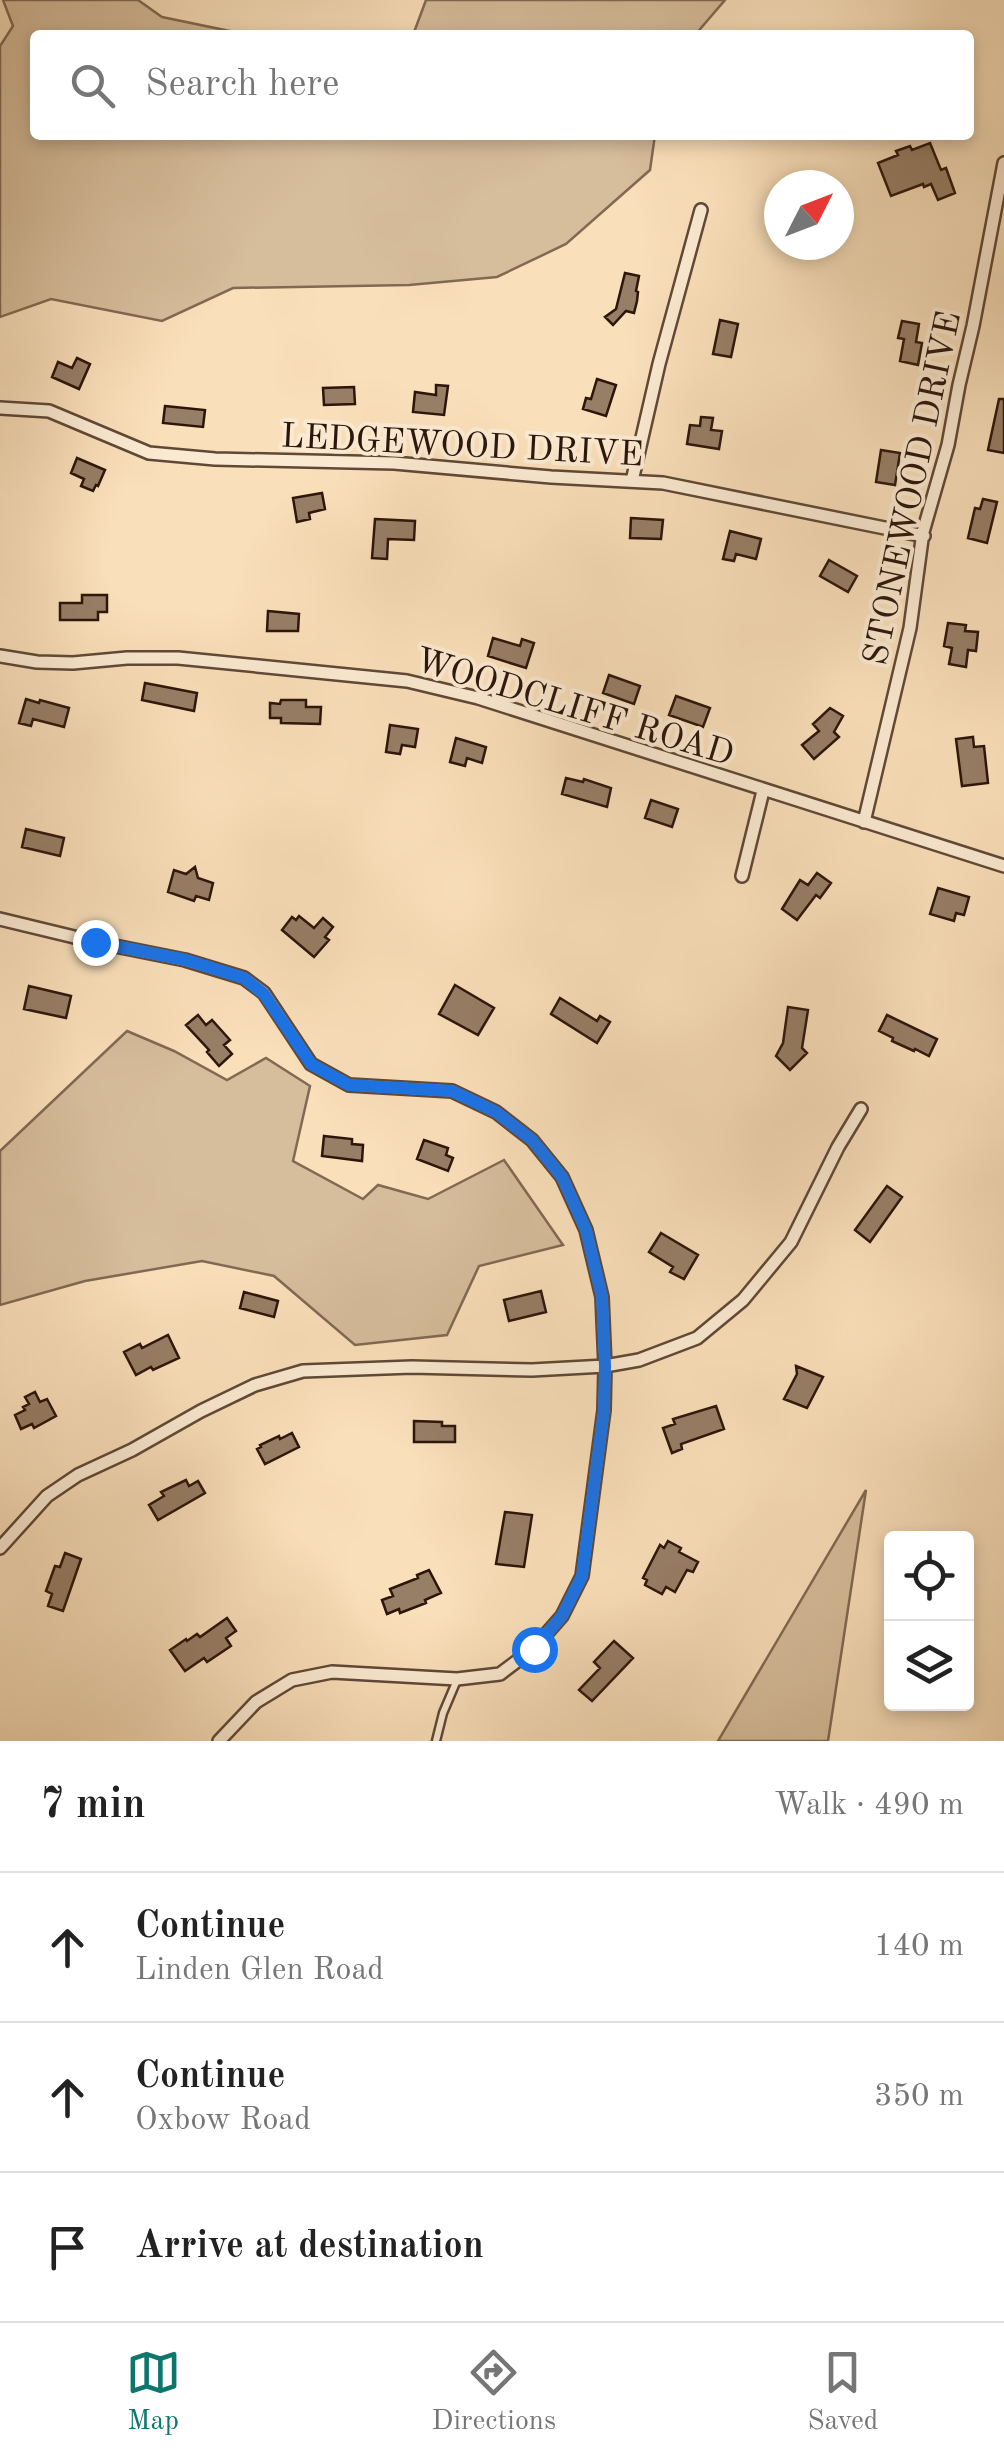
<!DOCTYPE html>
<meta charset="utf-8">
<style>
:root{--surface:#fff;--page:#f6f6f6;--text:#222;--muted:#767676;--line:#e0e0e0;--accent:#0f766e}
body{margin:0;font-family:"Old Standard TT",serif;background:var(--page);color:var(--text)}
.controls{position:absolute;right:30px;bottom:30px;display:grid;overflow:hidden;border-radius:10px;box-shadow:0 5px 15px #0003}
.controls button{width:90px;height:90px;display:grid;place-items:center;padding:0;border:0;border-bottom:2px solid var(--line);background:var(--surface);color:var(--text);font:50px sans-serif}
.compass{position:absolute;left:764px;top:170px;width:90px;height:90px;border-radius:50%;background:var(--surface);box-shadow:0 5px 15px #0003;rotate:48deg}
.stop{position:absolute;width:30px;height:30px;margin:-22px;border:8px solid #1a73e8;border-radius:50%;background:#fff}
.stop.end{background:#1a73e8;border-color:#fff;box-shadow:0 2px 10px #0008}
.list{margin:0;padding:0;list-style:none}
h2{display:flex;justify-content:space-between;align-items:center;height:130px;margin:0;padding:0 40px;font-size:42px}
h2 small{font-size:32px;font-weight:400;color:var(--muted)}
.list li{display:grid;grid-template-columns:65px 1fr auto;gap:30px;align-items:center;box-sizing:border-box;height:150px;padding:0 40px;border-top:2px solid var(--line)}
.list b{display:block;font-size:38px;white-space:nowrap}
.list p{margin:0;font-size:32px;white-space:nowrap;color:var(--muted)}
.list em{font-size:32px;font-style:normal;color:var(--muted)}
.icon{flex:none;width:55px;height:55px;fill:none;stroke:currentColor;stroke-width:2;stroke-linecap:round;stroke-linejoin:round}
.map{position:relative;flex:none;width:1004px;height:1741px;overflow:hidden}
.search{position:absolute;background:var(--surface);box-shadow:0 5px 15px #0003;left:30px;right:30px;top:30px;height:110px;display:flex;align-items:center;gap:25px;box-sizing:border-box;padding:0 35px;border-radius:10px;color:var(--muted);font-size:38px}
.sheet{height:580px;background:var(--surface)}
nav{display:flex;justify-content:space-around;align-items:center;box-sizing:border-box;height:140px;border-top:2px solid var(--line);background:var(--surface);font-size:28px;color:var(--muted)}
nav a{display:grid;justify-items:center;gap:5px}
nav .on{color:var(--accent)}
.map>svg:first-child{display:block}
.green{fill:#d6bd9c;stroke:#826953;stroke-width:2.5}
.building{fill:#977e66;stroke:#2d150a;stroke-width:2.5}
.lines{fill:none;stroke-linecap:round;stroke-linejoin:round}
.lane-casing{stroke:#604836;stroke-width:11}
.street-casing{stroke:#604836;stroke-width:16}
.lane{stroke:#fbead2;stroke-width:6}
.street{stroke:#fbead2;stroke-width:11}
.route{stroke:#1a73e8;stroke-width:12}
.labels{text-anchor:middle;stroke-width:8;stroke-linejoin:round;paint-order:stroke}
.street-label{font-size:35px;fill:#2d150a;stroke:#fbead2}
</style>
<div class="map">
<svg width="1004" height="1741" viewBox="0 0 1004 1741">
<rect width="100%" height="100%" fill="#f9dfba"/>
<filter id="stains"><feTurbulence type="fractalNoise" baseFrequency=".002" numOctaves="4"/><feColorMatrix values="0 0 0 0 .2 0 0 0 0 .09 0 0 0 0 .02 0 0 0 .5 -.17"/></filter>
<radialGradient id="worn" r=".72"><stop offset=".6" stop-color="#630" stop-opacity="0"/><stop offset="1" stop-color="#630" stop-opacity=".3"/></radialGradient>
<path class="green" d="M3,0H138L162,17L249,35H35V135H655L650,170L566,244L497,277L409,285L233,288L162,321L51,299L0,317V46L13,26Z
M426,0H725L695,35H413Z
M127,1031L174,1051L227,1080L266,1058L310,1086L293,1161L363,1199L378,1185L428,1199L504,1160L563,1245L479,1266L447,1335L355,1345L274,1276L202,1261L85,1281L0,1305V1151Z
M866,1490L828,1741H718Z"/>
<path class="building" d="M930,143L941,170L946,168L955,193L938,200L931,184L924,187L923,184L891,196L878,163L898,155L896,151L910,146L912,150Z
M625,273L639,276L636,291L638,292L637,301L634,313L626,311L613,325L605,317L616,309Z
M720,320L738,324L731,357L713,354Z
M902,321L919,324L916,342L922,343L918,365L900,361L904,339L898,338Z
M77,358L90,364L79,389L52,377L58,362L72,368Z
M597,379L616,385L606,416L583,409L586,398L591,399Z
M436,385L448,386L444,415L413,412L415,392L436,395Z
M354,387L355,404L324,405L323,388Z
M999,399H1004V453L988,450Z
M165,406L205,410L203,427L163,423Z
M701,417L713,418L711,430L722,431L719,449L687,444L690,425L700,426Z
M881,450L900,453L895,485L876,482Z
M77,458L105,470L98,486L96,485L93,491L81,486L84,479L71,473Z
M322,493L325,509L309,513L310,519L297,522L293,498Z
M983,499L997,502L987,543L968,538L975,508L980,509Z
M631,518L663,520L661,539L630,538Z
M375,519L415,521L414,540L388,539L387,559L372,558Z
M730,531L761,539L756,559L736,554L734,561L723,559Z
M829,560L857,576L848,592L820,576Z
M82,595H107V612H98V620H60V603H82Z
M268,611L299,614L298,631H267Z
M948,623L966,625L965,631L978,632L976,651L968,650L966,667L949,664L952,648L944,646Z
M493,638L520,646L522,639L534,643L526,668L488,656Z
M609,675L640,686L634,704L603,693Z
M145,683L197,693L194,711L142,700Z
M676,696L710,708L703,727L669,715Z
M26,699L39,703L40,700L69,708L64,727L33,719L31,726L19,723Z
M281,700H306V707H321L320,724L281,723V718H270V703L280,704Z
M830,708L843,716L834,732L839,737L814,759L802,745L819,731L813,724Z
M390,725L418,729L415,747L402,745L400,754L386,752Z
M973,737L974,747L984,746L988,783L962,786L956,739Z
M456,738L486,747L482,763L467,758L465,766L450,762Z
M566,778L583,782L584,779L611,788L607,807L562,794Z
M651,800L678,809L672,827L645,818Z
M26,829L64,838L60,856L22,847Z
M195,867L198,878L213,883L209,900L196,896L194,901L168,892L174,870L186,874Z
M817,873L831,883L820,898L816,895L797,920L782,909L800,880L808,885Z
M938,888L969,897L964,915L956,913L954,921L930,914Z
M299,916L314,928L323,918L333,927L325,937L329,940L314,957L282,930L292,917L296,920Z
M455,985L494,1008L478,1035L439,1014Z
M29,986L71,996L66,1018L24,1009Z
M560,998L597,1021L600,1016L610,1022L597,1043L551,1014Z
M788,1007L808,1010L802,1048L807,1053L790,1070L776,1056L783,1043Z
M198,1015L206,1025L212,1020L230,1040L224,1045L232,1054L219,1066L207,1052L209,1050L186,1025Z
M887,1015L937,1039L929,1056L915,1049L914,1051L892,1041L893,1038L879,1031Z
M324,1136L352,1139V1144L363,1145L362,1161L322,1156Z
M424,1140L448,1148L446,1155L453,1158L448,1171L417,1159Z
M887,1186L902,1197L870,1242L855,1230Z
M661,1233L698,1255L684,1279L670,1272L673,1267L649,1252Z
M541,1291L546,1312L509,1321L504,1300Z
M244,1292L278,1301L274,1317L240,1308Z
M168,1335L179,1358L153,1370L151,1367L136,1375L124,1352L140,1344L142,1348Z
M796,1366L823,1377L807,1408L784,1399L797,1374Z
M35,1392L40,1402L47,1399L56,1416L34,1428L32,1424L21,1429L15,1415L25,1410L23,1407L29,1404L25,1397Z
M716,1406L724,1429L681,1444L682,1449L672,1453L663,1428L675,1424L673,1419Z
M414,1421L442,1422V1426H455V1442H414Z
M292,1433L299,1447L265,1464L257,1449L261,1447L260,1445L279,1436L280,1439Z
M186,1480L189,1486L198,1481L205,1493L158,1520L149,1505L164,1496L161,1492Z
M505,1512L532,1515L524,1567L496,1564Z
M668,1541L681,1548L679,1552L698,1562L693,1572L687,1570L675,1592L666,1587L662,1594L645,1585L647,1580L643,1578L660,1545L664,1548Z
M65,1553L81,1559L63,1611L48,1606L52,1594L46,1591L55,1566L60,1567Z
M429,1570L441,1593L425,1600L426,1603L400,1613L399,1609L387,1614L382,1600L393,1596L390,1589L418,1578L417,1575Z
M227,1618L236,1631L226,1638L231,1646L207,1662L204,1658L185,1671L170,1650L186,1639L187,1641L197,1634L200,1637Z
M614,1641L633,1658L592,1701L579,1690L600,1668L594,1662Z"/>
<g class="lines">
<defs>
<path id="lane" d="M436,1741L443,1713L457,1680"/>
<path id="street" d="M0,408L49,411L149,453L215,459L394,463L551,477L663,483L924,536
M632,481L659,364L701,210
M0,656L37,662L73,663L127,658H178L407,681L478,698L1004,866
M864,822L910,628L923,532L948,445L959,385L973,326L1004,163
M742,876L763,791
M0,919L95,942L185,960L244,978L264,993L311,1064L349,1085L452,1091L496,1112L532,1140L562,1177L586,1230L602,1297L605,1366L604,1410L582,1576L562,1616L533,1649L500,1674L457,1679L332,1672L292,1680L256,1702L219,1741
M0,1548L47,1496L78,1475L132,1450L201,1411L255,1385L303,1371L412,1367L532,1370L605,1366L639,1360L697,1338L743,1300L791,1242L838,1147L861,1109"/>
</defs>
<use href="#lane" class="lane-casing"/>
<use href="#street" class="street-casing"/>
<use href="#lane" class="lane"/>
<use href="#street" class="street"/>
</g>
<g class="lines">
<path class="route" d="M95,942L186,960L244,978L264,994L311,1064L349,1085L452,1091L496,1112L532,1140L562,1177L586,1230L602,1297L605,1366L604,1410L582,1576L562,1616L534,1649"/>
</g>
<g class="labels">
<g class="street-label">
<text transform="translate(462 444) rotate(3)" y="12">LEDGEWOOD DRIVE</text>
<text transform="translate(911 488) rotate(-78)" y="12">STONEWOOD DRIVE</text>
<text transform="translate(575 706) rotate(17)" y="12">WOODCLIFF ROAD</text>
</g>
</g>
<rect width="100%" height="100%" filter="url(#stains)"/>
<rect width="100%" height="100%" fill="url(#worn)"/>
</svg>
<div class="controls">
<button><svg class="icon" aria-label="locate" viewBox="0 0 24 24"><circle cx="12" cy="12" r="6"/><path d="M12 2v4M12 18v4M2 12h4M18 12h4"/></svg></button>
<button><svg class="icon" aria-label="layers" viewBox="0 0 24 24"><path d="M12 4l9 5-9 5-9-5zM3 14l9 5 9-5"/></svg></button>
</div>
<svg class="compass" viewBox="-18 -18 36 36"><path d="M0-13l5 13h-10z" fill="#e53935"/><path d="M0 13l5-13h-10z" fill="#767676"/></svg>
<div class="stop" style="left:534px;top:1649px"></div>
<div class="stop end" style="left:95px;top:942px"></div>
<div class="search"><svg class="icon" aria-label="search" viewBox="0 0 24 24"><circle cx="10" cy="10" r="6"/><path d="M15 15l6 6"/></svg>Search here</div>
</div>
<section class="sheet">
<h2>7 min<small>Walk · 490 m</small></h2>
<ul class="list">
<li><svg class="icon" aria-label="ahead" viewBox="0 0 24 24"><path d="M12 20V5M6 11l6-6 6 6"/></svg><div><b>Continue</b><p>Linden Glen Road</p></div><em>140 m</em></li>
<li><svg class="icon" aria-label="ahead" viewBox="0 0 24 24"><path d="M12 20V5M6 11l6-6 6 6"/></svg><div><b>Continue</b><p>Oxbow Road</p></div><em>350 m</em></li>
<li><svg class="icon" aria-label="arrive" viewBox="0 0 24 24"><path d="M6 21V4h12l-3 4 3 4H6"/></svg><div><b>Arrive at destination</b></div></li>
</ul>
</section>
<nav>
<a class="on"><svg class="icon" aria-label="map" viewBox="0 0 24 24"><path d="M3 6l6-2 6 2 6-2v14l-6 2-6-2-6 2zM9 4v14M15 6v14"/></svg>Map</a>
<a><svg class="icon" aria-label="directions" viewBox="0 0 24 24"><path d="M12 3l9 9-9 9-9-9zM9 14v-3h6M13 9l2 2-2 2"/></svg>Directions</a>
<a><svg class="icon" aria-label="saved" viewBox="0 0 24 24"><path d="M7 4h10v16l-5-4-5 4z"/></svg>Saved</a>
</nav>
